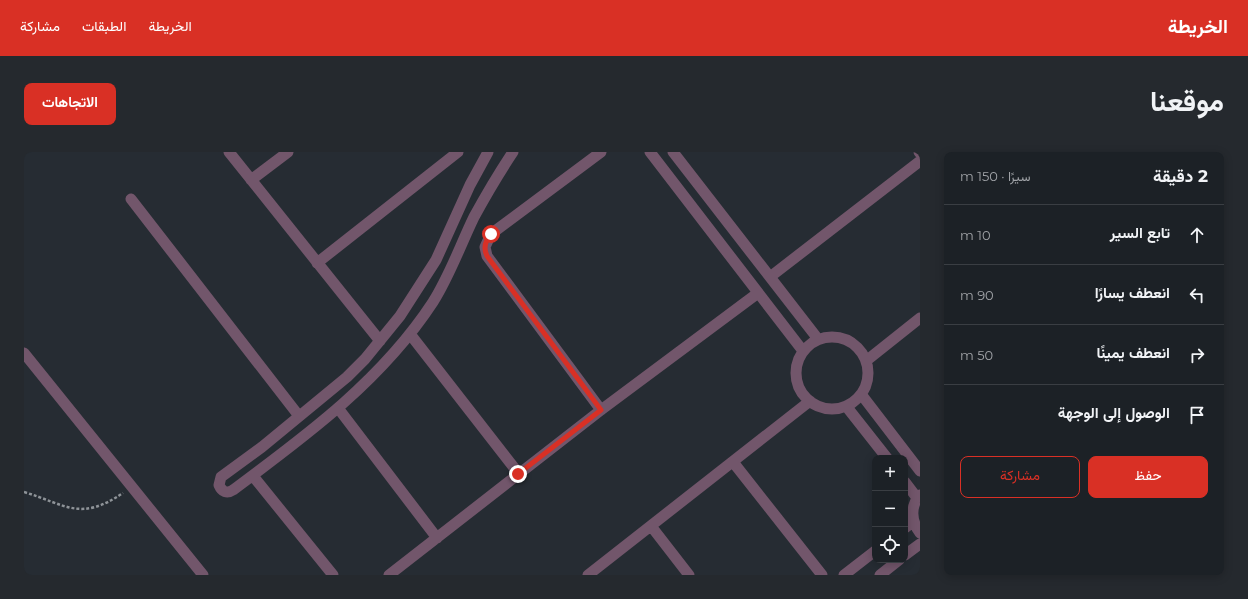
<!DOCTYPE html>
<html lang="ar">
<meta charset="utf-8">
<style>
:root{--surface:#1c2126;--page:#25292e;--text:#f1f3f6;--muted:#a0a3a7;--line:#3a3e43;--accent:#d93025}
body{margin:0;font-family:Montserrat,Vazirmatn,sans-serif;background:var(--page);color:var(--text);direction:rtl}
.controls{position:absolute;right:12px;bottom:12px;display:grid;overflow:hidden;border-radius:8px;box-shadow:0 2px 10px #0003}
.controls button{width:36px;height:36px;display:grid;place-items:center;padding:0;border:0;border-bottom:1px solid var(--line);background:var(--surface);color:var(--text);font:20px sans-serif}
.stop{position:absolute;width:12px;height:12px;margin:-9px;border:3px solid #d93025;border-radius:50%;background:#fff}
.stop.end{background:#d93025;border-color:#fff;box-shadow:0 1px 4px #0008}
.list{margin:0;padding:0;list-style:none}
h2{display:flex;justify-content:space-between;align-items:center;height:52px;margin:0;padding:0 16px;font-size:17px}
h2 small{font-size:13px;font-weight:400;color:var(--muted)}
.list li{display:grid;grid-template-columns:26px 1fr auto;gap:12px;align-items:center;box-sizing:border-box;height:60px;padding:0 16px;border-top:1px solid var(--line)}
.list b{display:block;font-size:15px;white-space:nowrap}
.list em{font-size:13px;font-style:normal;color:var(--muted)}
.actions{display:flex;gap:8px;padding:12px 16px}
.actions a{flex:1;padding:9px 0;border:1px solid var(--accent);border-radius:8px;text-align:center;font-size:14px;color:var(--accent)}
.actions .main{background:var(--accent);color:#fff}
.icon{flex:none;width:22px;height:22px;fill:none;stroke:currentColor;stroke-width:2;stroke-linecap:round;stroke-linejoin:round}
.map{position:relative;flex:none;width:896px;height:423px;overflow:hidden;direction:ltr;border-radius:8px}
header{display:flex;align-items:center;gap:24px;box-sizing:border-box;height:56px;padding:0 20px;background:var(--accent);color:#fff}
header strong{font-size:19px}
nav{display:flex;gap:22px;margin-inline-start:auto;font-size:14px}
.intro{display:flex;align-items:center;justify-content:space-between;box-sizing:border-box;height:96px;padding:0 24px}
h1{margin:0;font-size:28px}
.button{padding:10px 18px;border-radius:8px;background:var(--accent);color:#fff;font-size:14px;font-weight:700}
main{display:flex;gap:24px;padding:0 24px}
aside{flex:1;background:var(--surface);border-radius:8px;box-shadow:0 2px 10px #0003}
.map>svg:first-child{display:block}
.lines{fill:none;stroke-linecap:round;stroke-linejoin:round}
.path{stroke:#8e9398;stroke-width:2.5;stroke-dasharray:3 2;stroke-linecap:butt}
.minor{stroke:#72566b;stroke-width:11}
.route{stroke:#d93025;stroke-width:5}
</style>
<header>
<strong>الخريطة</strong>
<nav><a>الخريطة</a><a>الطبقات</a><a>مشاركة</a></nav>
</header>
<div class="intro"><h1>موقعنا</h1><a class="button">الاتجاهات</a></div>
<main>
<aside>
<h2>2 دقيقة<small>سيرًا · 150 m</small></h2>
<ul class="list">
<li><svg class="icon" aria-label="ahead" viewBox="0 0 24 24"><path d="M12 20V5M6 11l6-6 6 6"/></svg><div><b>تابع السير</b></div><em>10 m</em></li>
<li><svg class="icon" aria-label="left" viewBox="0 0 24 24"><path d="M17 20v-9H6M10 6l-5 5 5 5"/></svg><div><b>انعطف يسارًا</b></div><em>90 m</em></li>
<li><svg class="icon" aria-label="right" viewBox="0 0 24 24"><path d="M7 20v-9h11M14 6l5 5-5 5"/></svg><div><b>انعطف يمينًا</b></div><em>50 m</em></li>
<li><svg class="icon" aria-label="arrive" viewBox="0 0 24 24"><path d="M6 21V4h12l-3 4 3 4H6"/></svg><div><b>الوصول إلى الوجهة</b></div></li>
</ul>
<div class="actions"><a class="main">حفظ</a><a>مشاركة</a></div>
</aside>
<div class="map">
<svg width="896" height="423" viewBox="0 0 896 423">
<rect width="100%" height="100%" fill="#262c33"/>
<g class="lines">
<path class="path" d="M0,340C43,353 56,370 99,341"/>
<path class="minor" d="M205,0L356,189
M464,0L446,33L412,108L376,164L341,207L323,225L238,295L197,325L195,333C198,340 203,342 209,338C283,283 358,228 409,150C426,123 436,94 450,65C462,43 475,21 489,0
M626,0L779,199
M649,0L794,187
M895,0L896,1
M227,28L264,0
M107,47L275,264
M293,111L434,0
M746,125L896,9
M386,182L495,322
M772 221a36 36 0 1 1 72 0a36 36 0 1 1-72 0Z
M0,201L179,423
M842,209L896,166
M837,242L896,319
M822,254L863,306
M314,256L413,386
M577,258L463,104L461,95L467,82L577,0
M709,310L798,423
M229,324L309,423
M881,330L893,346
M896,343C886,354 887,369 896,381
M627,374L665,423
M881,376L890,369
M881,403L896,392
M365,423L577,258L734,141
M564,423L786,249
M820,423L851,399
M856,423L875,408"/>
</g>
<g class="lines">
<path class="route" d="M467,82C461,89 459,96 463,104L577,258L494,322"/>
</g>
</svg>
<div class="controls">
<button>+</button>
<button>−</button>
<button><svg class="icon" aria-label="locate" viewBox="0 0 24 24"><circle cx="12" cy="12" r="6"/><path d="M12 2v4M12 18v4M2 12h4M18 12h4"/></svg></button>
</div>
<div class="stop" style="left:467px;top:82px"></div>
<div class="stop end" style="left:494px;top:322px"></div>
</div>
</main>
